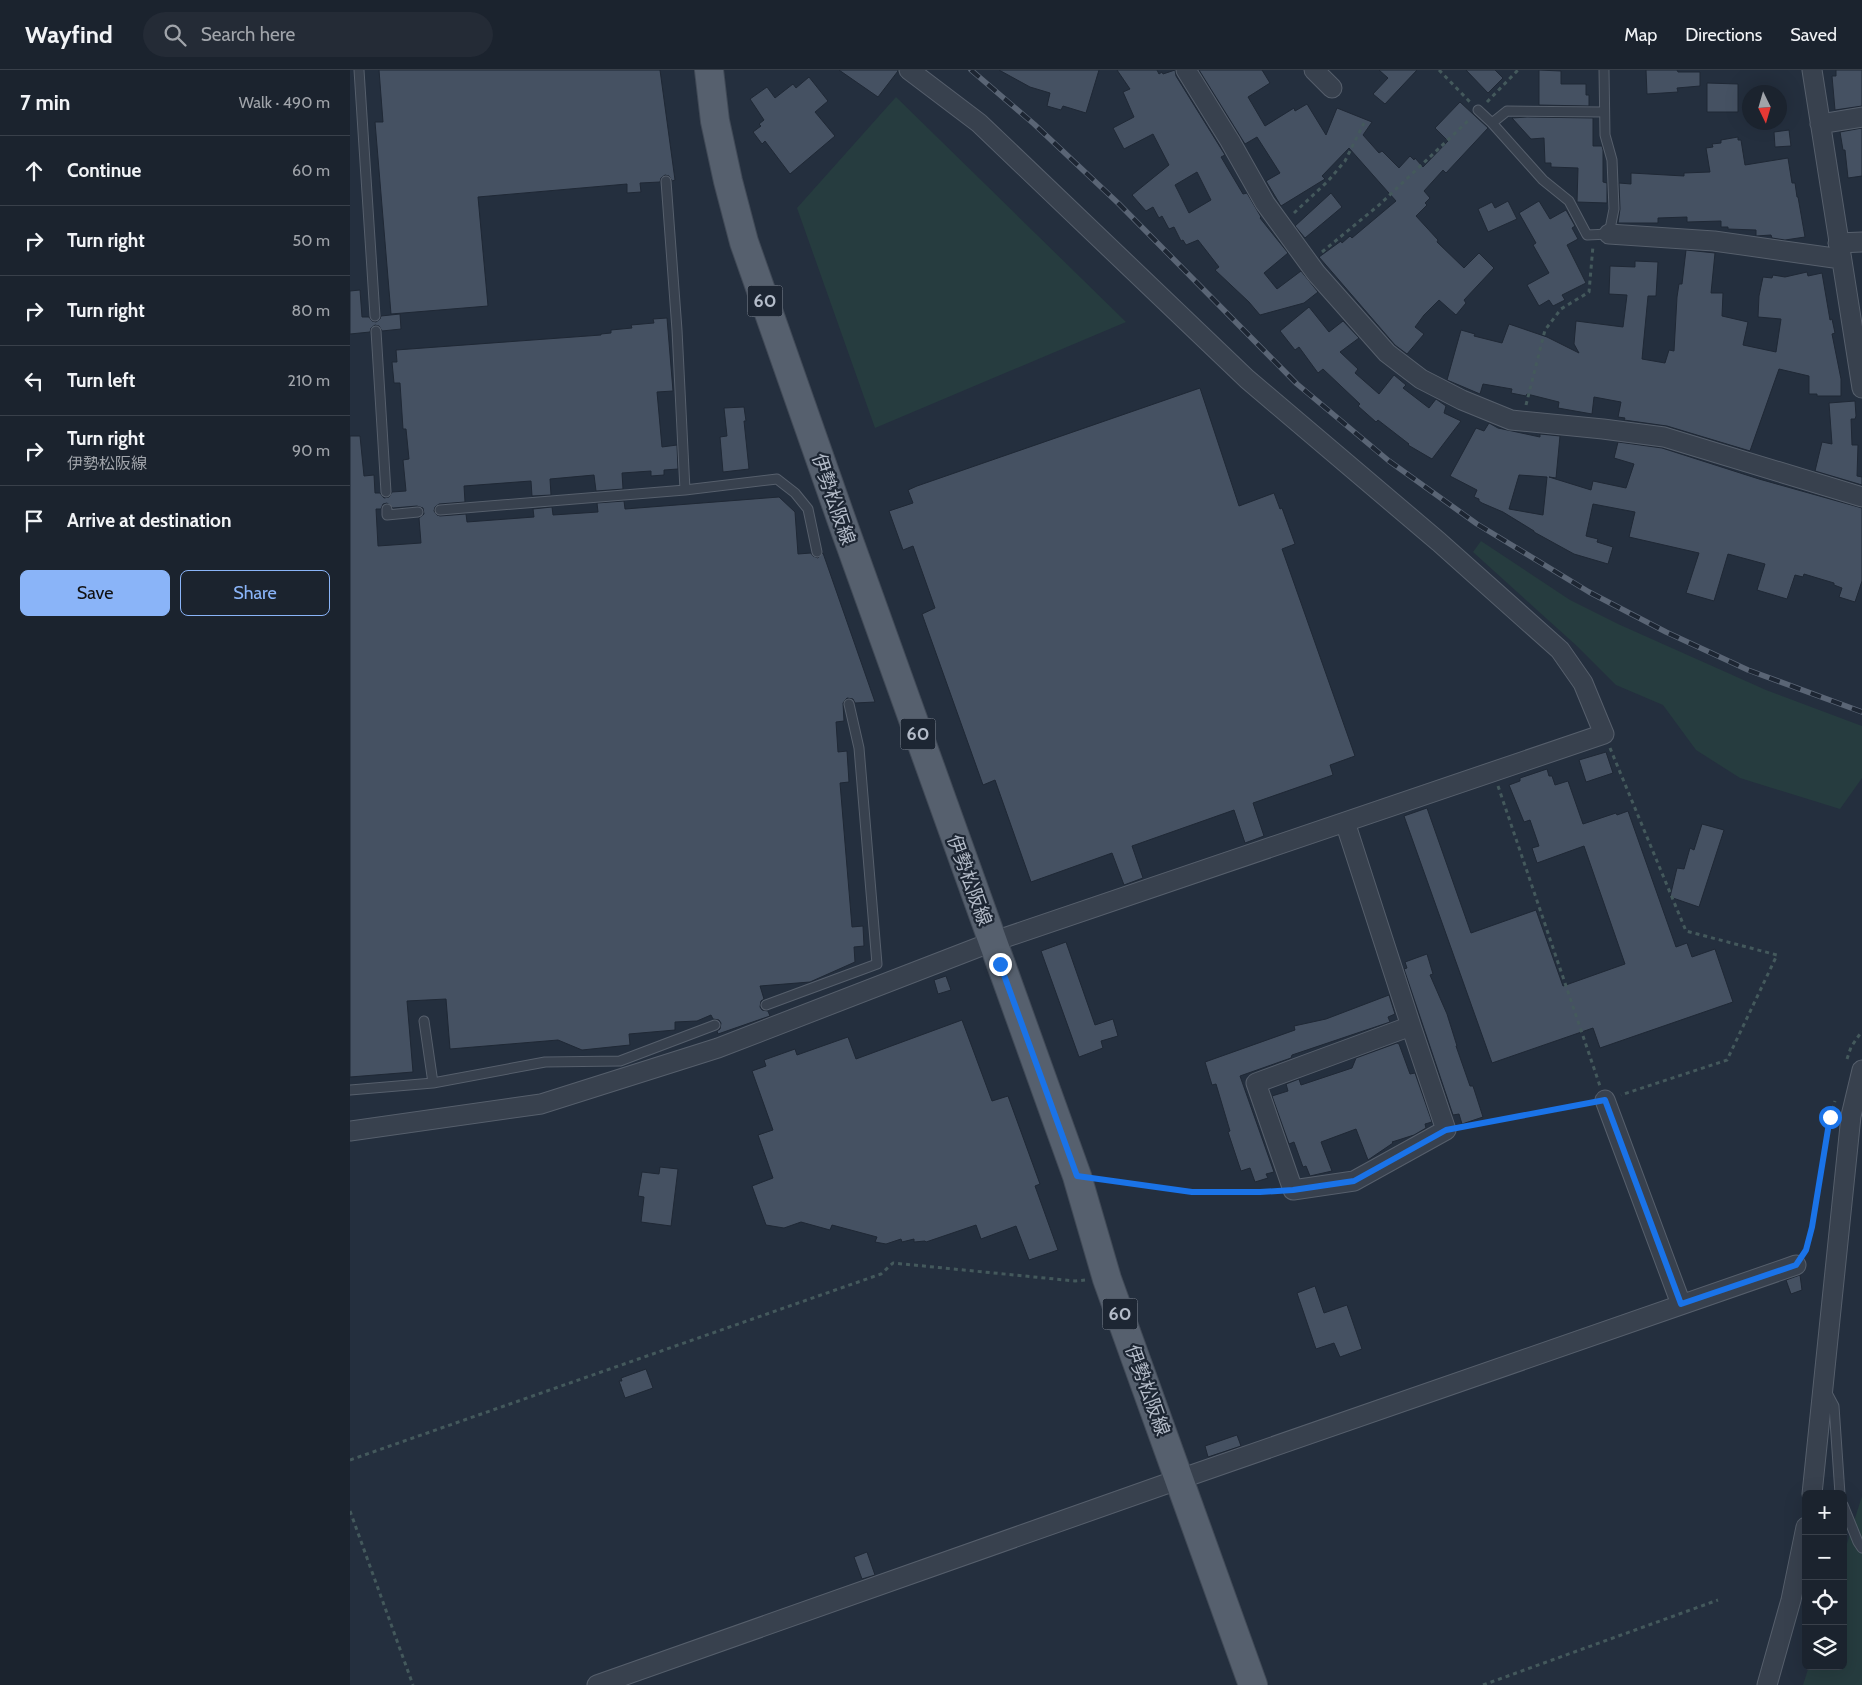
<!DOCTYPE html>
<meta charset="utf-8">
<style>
:root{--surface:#1b232e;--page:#242b36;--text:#f1f3f6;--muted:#a0a4aa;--line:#39404a;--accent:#8ab4f8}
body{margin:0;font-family:Cabin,"Noto Sans JP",sans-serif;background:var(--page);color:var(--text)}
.controls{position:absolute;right:15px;bottom:15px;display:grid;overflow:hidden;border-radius:8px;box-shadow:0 5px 20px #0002}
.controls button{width:45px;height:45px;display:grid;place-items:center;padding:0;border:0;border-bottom:1px solid var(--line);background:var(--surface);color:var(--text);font:25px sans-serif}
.compass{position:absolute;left:1392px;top:15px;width:45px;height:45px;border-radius:50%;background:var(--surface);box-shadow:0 5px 20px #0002;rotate:175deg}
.stop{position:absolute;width:15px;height:15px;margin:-11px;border:4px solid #1a73e8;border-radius:50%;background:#fff}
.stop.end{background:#1a73e8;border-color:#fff;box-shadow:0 1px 5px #0008}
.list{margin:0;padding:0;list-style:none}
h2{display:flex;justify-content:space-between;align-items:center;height:65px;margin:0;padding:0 20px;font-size:21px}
h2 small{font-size:16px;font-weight:400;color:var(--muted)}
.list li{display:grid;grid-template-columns:32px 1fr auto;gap:15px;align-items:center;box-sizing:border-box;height:70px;padding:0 20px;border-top:1px solid var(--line)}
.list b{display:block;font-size:19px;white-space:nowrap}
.list p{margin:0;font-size:16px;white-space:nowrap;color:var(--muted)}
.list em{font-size:16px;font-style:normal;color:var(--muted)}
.actions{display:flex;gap:10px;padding:15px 20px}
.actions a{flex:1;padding:11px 0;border:1px solid var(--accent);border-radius:8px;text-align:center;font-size:18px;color:var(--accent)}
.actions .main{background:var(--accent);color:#111}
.icon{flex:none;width:28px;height:28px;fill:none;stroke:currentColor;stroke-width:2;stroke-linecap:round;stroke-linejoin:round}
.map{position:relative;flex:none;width:1512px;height:1615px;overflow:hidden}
header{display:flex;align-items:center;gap:30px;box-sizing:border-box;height:70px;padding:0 25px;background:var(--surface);border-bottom:1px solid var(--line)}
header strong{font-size:24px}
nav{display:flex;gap:28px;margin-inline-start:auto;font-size:18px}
.search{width:350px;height:45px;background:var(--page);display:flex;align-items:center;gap:12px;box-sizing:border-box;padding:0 18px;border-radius:28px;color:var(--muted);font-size:19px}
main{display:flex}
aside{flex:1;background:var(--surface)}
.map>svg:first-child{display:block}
.green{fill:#263c3f}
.building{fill:#455162;stroke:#1f2835;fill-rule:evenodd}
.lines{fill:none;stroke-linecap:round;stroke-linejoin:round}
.service-casing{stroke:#565f6c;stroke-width:11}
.minor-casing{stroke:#565f6c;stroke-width:21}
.primary-casing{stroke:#414a57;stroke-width:30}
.path{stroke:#44595c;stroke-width:3;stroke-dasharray:4 4;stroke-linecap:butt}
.service{stroke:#38414e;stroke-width:9}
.minor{stroke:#38414e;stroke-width:19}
.primary{stroke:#56606e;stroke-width:28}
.rail-casing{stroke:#5a6575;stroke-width:5.5}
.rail{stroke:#1d2633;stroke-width:4;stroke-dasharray:11;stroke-linecap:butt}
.route{stroke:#1a73e8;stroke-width:6}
.labels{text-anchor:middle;stroke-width:4.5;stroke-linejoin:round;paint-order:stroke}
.shield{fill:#1d2633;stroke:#878f9c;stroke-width:1}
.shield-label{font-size:18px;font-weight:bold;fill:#b4bcc9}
.street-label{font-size:19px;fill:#b4bcc9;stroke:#1d2633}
</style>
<header>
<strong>Wayfind</strong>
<div class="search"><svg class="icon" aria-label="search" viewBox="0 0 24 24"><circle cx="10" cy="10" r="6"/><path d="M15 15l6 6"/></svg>Search here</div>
<nav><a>Map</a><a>Directions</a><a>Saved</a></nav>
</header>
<main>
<aside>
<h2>7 min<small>Walk · 490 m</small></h2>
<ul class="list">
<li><svg class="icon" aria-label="ahead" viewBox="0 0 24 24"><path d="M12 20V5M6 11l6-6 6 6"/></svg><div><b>Continue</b></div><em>60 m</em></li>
<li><svg class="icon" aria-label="right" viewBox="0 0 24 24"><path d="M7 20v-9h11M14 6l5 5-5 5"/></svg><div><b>Turn right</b></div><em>50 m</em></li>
<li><svg class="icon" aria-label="right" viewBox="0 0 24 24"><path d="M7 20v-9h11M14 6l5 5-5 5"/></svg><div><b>Turn right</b></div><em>80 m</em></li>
<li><svg class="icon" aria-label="left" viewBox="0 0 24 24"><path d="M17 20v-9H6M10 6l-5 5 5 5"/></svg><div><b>Turn left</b></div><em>210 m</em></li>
<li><svg class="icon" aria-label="right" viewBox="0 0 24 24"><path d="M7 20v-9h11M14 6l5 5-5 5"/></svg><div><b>Turn right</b><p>伊勢松阪線</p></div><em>90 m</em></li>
<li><svg class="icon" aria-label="arrive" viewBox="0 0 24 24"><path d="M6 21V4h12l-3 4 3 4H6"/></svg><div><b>Arrive at destination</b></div></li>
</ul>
<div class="actions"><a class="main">Save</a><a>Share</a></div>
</aside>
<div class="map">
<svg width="1512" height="1615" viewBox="0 0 1512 1615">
<rect width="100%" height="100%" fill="#242f3e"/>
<path class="green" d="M546,27L776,252L525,358L447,138Z
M1131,471L1220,530L1268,554L1416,620L1512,656V708L1490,739L1390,708L1346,680L1313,635L1266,615L1228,577L1123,482Z
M1512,1426V1615H1453L1459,1596H1493V1486Z"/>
<path class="building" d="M29,0H310L325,110L322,111L319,106L315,105L311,108L310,112L290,113L291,122L277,123V114L128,127L138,236L41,244L25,52H33Z
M489,0H548V1L528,27Z
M649,0H749L736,43L713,36L711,40L697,36L700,23L680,17Z
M767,0H807L809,4L812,2L813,4L825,0L826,6L875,85L871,87L893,124L897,123L911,147L910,148L938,183L914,203L927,219L951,201L968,222L954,233L910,245L899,232L865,200L869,197L848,170L836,175L833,170L831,171L824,157L819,159L812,146L809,148L803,137L796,141L782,125L819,95L803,64L774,79L763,58L784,47L773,22L780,19ZM847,102L861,130L839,143L825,115Z
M849,0H912L920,13L898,27L915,56L944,38L945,41L957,34L976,65L987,38L1022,52L1013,65L1029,83L1032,81L1049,98L1060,86L1064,90L1065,88L1073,97L1098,71L1085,58L1110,32L1138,58L1096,103L1093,100L1074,121L1080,128L1075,133L1077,135L1066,146L1088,170L1087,172L1114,198L1129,183L1144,198L1114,230L1116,233L1106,245L1089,230L1074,245L1065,257L1074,264L1057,284L1045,275L969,187L991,171L992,173L1000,166L1002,168L1046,131L999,78L972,106L975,109L931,136L916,111L930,103L907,67L895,74Z
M1029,0H1067L1035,34L1023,24L1038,8Z
M1116,0H1145L1153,8L1138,23Z
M1189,0L1211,1V14H1236V25H1239V36L1189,35Z
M1296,0H1327L1328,2H1350V16L1327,18L1328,22L1297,24Z
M1486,0H1512V36L1485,40L1482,6H1486Z
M459,7L478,31L465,42L485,66L440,104L415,71L412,74L403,62L411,56L409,54L414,50L400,29L417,17L425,28L443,14L446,18Z
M1357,13L1388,14V42H1357Z
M1177,47L1243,48V76H1252L1253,80V112L1257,113V133L1227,132L1228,98L1201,97V93H1195L1194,68L1181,69L1162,48Z
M1512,58V106L1498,108L1495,80H1493L1490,62Z
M1439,60L1441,76L1425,77L1424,62Z
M1388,67V70H1391L1395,95L1438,88L1442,113H1445L1447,127H1448L1455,167L1435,170L1422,168L1421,165L1406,166V160L1378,159V157H1371V151L1337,152V147L1308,148V153H1268L1270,139L1269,113L1281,114V103L1334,106V103L1360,102L1356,78L1363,77L1362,74L1371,73V70Z
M981,123L992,137L955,168L945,156Z
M1158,131L1167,149L1138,162L1128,139L1142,132L1145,138Z
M1189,131L1200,149L1216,140L1225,156L1222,158L1228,169L1217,175L1236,213L1212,225L1215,230L1203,236L1199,230L1189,236L1177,215L1199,203L1183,175L1186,173L1169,143Z
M1336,180L1365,183L1361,223H1373L1372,246L1398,252L1393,275L1426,282L1431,249L1408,247L1409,226L1413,207L1422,208L1423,205L1435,207L1457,202L1458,206L1472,203L1480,250L1482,249L1485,263L1482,264L1491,309V326H1467V324H1459V306L1429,299L1400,381L1317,356L1274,350L1275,348L1268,347L1271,332L1244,327L1242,344L1208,338L1209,332L1177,324L1176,326L1161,323L1162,319L1133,314L1130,324L1097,310L1111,260L1125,264L1124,266L1152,273L1159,254L1197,267L1229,283L1224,274L1226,251L1273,257L1277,225L1259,224L1260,196L1285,197V191L1308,192L1306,226H1298L1292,289L1315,293L1319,280L1324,281L1327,227L1329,214H1332Z
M10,220L12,247H19L22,251L26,252L30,249L31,246L50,244L51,259L32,261L29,256L25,255L21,258L20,262L0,264V221Z
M959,237L979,262L993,251L1009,268L990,282L1008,299L1005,303L1029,324L1044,305L1056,315L1053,318L1079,338L1086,329L1096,336L1094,343L1111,351L1082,389L1058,375L1059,374L1028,350L1026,352L1008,336L1010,334L973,299L968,303L949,277L945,280L930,261Z
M317,248L323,321L307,322L312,377L327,375L328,399L314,400V405L301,406V401L272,403L273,419L246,421L244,405L200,409L201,425L182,426L181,411L114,416L115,432L89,434L85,437L84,441L87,445L90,446L116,444L117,452L184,447L183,439L202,437L203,445L248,442L247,433L274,431L275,439L429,427L445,442L448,484L461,483L463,486L468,488L473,483L525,632L505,633L503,629L497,628L493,633L494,651L486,652L488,682L497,681L499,712L490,713L502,857L513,856L514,876L504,877L505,892L460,912L410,916L414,929L411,931L410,937L412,940L418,941L420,946L368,964L367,961L370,959L371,953L369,950L363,949L361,945L347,951L325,952V960L279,964L280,975L232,980L208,970L100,979L96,929L57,931L63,1002L0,1007V366H10L14,406L24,405L25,423H30L34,428L39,427L42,422L56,421L53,390L59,389L56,359H53L50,313H44L42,292H47L46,280L251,265V264L261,263V260L282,258L281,255L304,253L303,249ZM37,433L43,438L67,436L73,438L74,444L69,448L71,473L28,476L26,439H31L33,434Z
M850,318L889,436L924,423L930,439L932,438L945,474L932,479L1005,686L980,695L983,705L903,733L914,766L895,773L884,740L782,776L793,808L774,815L762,783L681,812L645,710L633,715L572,544L585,538L563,476L553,480L539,441L563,433L558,420L567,416Z
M1505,331L1506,346L1505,349H1501L1502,375H1508L1507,406L1512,407V415L1465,401L1472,372L1482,374L1479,333Z
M394,337L396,351H394L399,399L373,402L370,367L377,366L374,338Z
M1139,353L1148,358L1190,367V364L1210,366L1206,408L1199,407L1241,420L1243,411L1276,418L1284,394L1264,388L1268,372L1312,378L1409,409L1512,438V511L1505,532L1489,527L1492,518L1484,515V513L1454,504L1453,507L1445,505L1437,529L1407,520L1415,494L1378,484L1364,531L1336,523L1349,483L1279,467L1285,442L1243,434L1236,466L1248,469L1247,472L1263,477L1258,494L1224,484L1184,462V461L1153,442L1132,433L1129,431V429L1124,427L1127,420L1100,406L1126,358L1134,361ZM1169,405L1197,407L1193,445L1159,439Z
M1256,682L1263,703L1236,712L1229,690Z
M1197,699L1199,706H1202L1205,715L1218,711L1233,754L1266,743L1267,745L1278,741L1326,877L1337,873L1342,887L1365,879L1383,932L1250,978L1243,958L1142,993L1054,746L1077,738L1121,863L1186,840L1213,916L1275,894L1234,776L1187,793L1182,778L1189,776L1180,750L1174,752L1159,715L1170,711V708Z
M1352,754L1374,760L1349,837L1320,827L1327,798L1334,799L1340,778L1344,780Z
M716,872L745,955L763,949L768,966L751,971L753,978L729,987L691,881Z
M1077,884L1083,904L1080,905L1097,944L1107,976H1106L1120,1016H1123L1133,1047L1112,1054L1109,1044L1103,1045L1054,899L1057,898L1055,892Z
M596,906L601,920L588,924L584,910Z
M1039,925L1045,944L1038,947L1040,952L942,985L941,988L890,1006L924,1102L916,1104L918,1108L905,1112L900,1098L891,1101L878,1062L880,1061L866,1014L862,1015L855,992L945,960L944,956L976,949Z
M612,950L642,1031L658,1026L690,1114L685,1116L708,1180L679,1190L666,1156L631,1169L626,1155L576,1172L575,1171L564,1172V1169L552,1172L551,1169L536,1174L525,1172L527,1167L482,1155L480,1160L451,1152L434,1158L416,1155L402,1116L423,1108L408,1065L423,1060L402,1001L416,996L414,990L445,979L447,985L498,967L506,989Z
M1047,973L1049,974L1060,1004L1065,1003L1082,1052L1075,1054L1076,1058L1064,1065L1042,1072L1043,1073L1018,1090L1006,1059L971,1072L982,1101L960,1106L956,1096L953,1097L944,1072L939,1074L922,1026L938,1021L936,1014L949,1009L951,1015L1002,998L1006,988Z
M310,1097L328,1099L321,1156L291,1152L294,1127L288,1126L292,1102L309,1104Z
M1450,1205L1452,1220L1441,1224L1436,1210Z
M965,1216L974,1243L997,1235L1012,1279L990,1287L984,1273L966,1279L947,1223Z
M296,1299L303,1318L275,1328L269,1311H272L271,1308Z
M887,1365L891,1376L858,1387L855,1376Z
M517,1482L525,1505L512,1509L504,1487Z"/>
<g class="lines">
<defs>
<path id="service" d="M9,0L25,246
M1128,40L1142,53L1193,110L1219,131L1237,165L1259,164L1264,139L1262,90L1255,65L1254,0
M1142,53L1157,41L1254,42
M316,111L327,260L335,420L427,409L445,423L458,439L467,482
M26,261L36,422
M37,439V445L68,442
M90,440L335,420
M416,935L527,894L509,678L499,634
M74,951L83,1013L195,992L270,991L365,955
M0,1020L83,1013
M1476,1321L1484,1336L1490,1424
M1493,1435L1508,1472L1512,1478"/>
<path id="minor" d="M836,0L880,71L915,133L966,203L1037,283L1071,309L1112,330L1161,350L1253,359L1314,367L1512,427
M964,0L982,18
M1462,0L1512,318
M1470,54L1512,47
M1259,164L1364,171L1491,189
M1488,173L1512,172
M995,752L1061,956
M1061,956L1096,1060L1004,1111L943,1120L906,1013Z
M1255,1030L1331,1234
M0,1061L191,1034L368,978L642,872L1254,664L1233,613L1210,580L1089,472L897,309L629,53L559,0
M1462,1424L1501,1046L1512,1000
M247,1615L830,1409L1446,1195
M1417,1615L1441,1530L1456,1457"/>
<path id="primary" d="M359,0L365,51L378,111L394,172L494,457L727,1106L757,1209L903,1615"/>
</defs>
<use href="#service" class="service-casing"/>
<use href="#minor" class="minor-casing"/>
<use href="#primary" class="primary-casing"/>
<path class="path" d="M1089,0L1120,32
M1137,32L1168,0
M944,143L978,111L995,91L1014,53
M972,182L1029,135L1120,49
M1176,335L1195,260L1211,239L1239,222L1243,176
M1260,678L1336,861L1427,885L1377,990L1271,1025
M1148,716L1250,1016
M1497,989L1501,977L1512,961
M1111,1057L1238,1034
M750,1109L842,1122L925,1121
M1455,1181L1462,1157L1480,1047L1485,1031
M0,1390L531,1204L543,1193L725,1211L735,1210
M0,1441L63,1615
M1133,1615L1368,1530"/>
<use href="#service" class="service"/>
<use href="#minor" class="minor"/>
<use href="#primary" class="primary"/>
<defs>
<path id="rail" d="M621,0L684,54L769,134L947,314L1039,391L1127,454L1239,522L1316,562L1398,600L1512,642"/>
</defs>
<use href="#rail" class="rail-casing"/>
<use href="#rail" class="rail"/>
</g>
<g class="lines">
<path class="route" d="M650,894L727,1106L842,1122H910L943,1120L1004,1111L1096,1060L1255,1030L1331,1234L1446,1195L1456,1180L1462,1157L1480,1047"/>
</g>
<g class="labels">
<g class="shield">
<rect x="397.5" y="215.5" width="35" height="31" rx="4"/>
<rect x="550.5" y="648.5" width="35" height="31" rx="4"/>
<rect x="752.5" y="1228.5" width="35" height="31" rx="4"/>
</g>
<g class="shield-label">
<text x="415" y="237">60</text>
<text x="568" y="670">60</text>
<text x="770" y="1250">60</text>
</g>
<g class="street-label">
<text transform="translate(484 429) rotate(71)" y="7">伊勢松阪線</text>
<text transform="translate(620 810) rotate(70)" y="7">伊勢松阪線</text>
<text transform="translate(798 1320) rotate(70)" y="7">伊勢松阪線</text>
</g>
</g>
</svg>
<div class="controls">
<button>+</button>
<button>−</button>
<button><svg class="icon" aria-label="locate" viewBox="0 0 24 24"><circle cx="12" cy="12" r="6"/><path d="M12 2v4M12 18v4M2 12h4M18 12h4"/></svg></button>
<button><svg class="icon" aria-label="layers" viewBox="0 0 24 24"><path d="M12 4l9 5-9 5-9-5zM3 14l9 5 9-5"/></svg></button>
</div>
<svg class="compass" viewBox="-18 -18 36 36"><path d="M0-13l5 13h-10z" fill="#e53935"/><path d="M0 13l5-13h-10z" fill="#a0a4aa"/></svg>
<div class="stop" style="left:1480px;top:1047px"></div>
<div class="stop end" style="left:650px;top:894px"></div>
</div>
</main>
